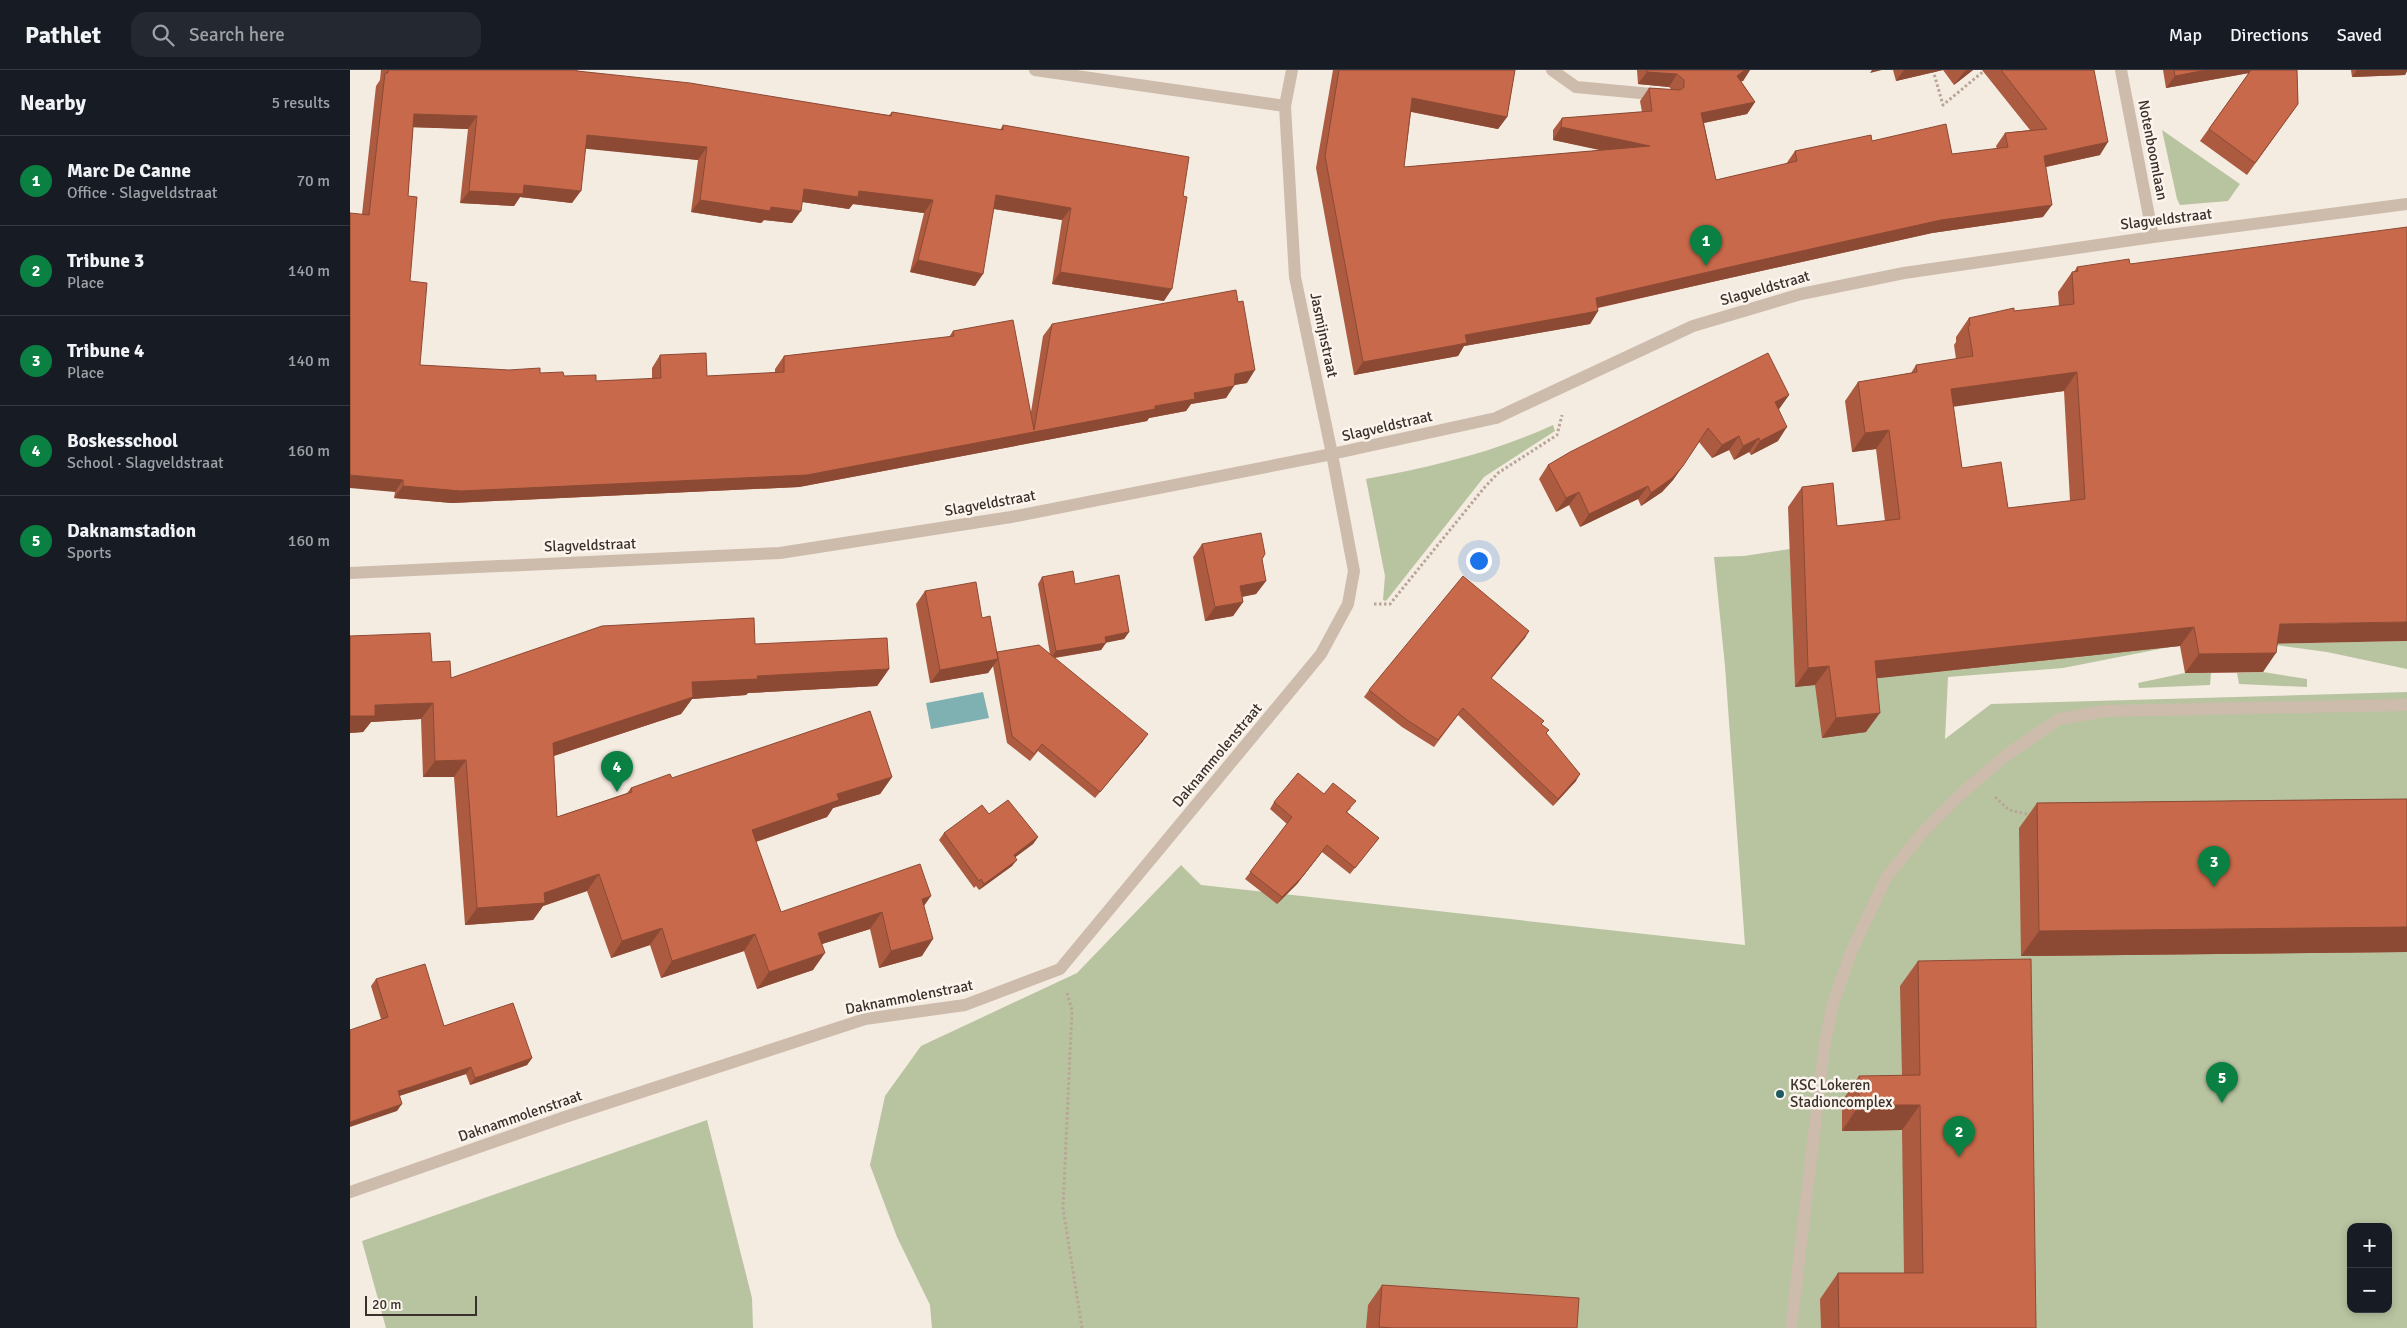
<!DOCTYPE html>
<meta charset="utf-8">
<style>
:root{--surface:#171b24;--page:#242831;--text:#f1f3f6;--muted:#9ea1a6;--line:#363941;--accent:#0b8043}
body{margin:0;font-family:Signika,sans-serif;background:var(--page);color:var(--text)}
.controls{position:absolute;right:15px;bottom:15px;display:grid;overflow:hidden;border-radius:10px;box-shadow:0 2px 8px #0003}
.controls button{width:45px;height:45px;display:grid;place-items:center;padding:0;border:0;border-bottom:1px solid var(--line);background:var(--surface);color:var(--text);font:25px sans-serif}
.scale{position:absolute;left:15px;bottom:12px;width:112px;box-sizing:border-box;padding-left:5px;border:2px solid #3b302b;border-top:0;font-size:14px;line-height:18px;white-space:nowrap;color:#3b302b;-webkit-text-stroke:4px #fbf5ee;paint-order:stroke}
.you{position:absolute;left:1128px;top:490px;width:18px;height:18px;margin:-12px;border:4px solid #fff;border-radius:50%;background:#1a73e8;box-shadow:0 0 0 8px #1a73e833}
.badge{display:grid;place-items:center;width:32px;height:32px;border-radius:50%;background:var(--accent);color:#fff;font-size:16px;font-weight:700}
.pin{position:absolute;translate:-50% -41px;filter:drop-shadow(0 1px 2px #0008)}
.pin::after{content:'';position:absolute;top:26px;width:18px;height:15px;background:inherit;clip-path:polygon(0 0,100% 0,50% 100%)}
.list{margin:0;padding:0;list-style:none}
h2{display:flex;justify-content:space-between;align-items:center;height:65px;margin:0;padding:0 20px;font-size:21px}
h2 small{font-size:16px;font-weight:400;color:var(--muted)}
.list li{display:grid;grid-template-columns:32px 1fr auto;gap:15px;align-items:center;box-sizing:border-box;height:90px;padding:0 20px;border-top:1px solid var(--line)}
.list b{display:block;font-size:19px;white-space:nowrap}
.list p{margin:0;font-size:16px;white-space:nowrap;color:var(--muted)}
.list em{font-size:16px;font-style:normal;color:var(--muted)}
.icon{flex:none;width:28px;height:28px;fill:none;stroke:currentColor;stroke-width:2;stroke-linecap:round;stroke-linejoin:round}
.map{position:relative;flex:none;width:2057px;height:1258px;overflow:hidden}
header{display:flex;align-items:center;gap:30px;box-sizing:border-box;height:70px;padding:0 25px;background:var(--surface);border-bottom:1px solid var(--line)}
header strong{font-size:24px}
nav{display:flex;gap:28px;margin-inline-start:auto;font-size:18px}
.search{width:350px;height:45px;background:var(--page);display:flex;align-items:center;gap:12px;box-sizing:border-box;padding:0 18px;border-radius:15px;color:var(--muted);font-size:19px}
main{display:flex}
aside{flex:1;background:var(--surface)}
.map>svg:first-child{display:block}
.green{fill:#b8c4a0;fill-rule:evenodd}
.water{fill:#7fb0b2}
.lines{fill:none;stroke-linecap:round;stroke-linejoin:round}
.path{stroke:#b9a596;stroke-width:3;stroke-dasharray:2.5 2.5;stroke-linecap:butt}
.minor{stroke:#cdbbac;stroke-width:12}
.wall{fill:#ac5a40;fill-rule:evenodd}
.shaded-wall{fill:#8c4a34}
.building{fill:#c8694b;stroke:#8c4a34;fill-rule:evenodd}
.poi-dot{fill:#1f5a5e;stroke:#fbf5ee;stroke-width:2}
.labels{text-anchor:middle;stroke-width:5;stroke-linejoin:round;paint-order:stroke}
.street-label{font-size:15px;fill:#3b302b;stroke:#fbf5ee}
.poi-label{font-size:15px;fill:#3b302b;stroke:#fbf5ee;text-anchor:start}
</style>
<header>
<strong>Pathlet</strong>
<div class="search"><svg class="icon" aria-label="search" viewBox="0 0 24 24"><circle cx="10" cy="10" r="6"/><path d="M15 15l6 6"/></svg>Search here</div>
<nav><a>Map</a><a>Directions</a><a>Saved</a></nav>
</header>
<main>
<aside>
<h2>Nearby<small>5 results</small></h2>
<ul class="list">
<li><span class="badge">1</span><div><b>Marc De Canne</b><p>Office · Slagveldstraat</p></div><em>70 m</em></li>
<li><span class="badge">2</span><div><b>Tribune 3</b><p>Place</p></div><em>140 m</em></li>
<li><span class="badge">3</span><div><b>Tribune 4</b><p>Place</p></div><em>140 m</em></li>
<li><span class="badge">4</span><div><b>Boskesschool</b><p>School · Slagveldstraat</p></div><em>160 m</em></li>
<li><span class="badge">5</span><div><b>Daknamstadion</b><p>Sports</p></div><em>160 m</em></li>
</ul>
</aside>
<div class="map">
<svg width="2057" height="1258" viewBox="0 0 2057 1258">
<rect width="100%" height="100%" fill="#f4ebe1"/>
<path class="green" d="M1812,60L1890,114L1878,131L1830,135L1827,129Z
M1203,355L1205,361L1134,407L1036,531L1033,530L1035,506L1016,409C1081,397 1142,383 1203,355Z
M1440,479L1445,617L1830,575L1713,598L1598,607L1595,669L1641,634L2057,622V1258H582L580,1235L547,1167L520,1095L535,1026L571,976L727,903L831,795L851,815L1395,875L1375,596L1364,487L1394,486ZM2001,1157H2038V1239H2001Z
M2057,571V599L1977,582L1917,574Z
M1913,602L1957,609V617L1889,614L1887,603Z
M1835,603H1861L1860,615L1789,618L1788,613Z
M357,1050L402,1228L403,1258H36L12,1171Z"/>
<path class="water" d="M633,622L639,648L581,659L576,633Z"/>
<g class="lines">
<path class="path" d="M1583,0L1593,35L1635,0
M1024,534H1040L1134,418L1148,403L1207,365L1212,345
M1645,727L1659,740L1681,745
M717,923L722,940L713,1138L732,1258"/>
<path class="minor" d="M685,0L935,36
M1202,0L1226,17L1312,25
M1771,0L1803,167
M0,503L430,483L661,447L982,384L1146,348L1343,256L1451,224L1554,203L1803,167L2057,134
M0,1122L215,1047L515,949L615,935L710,899L971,584L998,534L1004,501L982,384L945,207L935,36L942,0
M1441,1258L1474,979L1482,937L1501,882L1536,808L1573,762L1612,723L1655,686L1709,649L1755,641L2057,635"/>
</g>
<path class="wall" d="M31,0H227V1L539,45L542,42L650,60L653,55L814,231L702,214L712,150L644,139L625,216L560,202L574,143L503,134L499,139L452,132L442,153L414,150L411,153L341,142L348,90L236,78L222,133L170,127L164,136L110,133L118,59L63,57L58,126L60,211L70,295L190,303L214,306L246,311L302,309V298L310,285L357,306L425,303V299L434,286L599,267L603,261L681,342L693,266L702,254L897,313L884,315L876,328L841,334L836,341L799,348L797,351L449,417L102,433L44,428L45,422L12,144L26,16L30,10Z
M983,0H1165L1157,47L1148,59L1061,42L1054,97L1252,80L1203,70V60L1212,48L1292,42L1290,31L1299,18L1322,20L1319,17L1288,14L1287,0H1400L1393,11H1391L1405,32L1397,44L1354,53L1366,110L1436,94L1445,81L1522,71L1602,84L1647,79L1646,76L1655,63L1680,60L1632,0H1744L1750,85L1696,97L1693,147L1582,163L1375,209L1248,238V241L1240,254L1114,276L1108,286L1004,305L966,98Z
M1543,0H1593L1546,11Z
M1593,0H1623L1604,15Z
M1813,0H1947L1948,34L1897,105L1850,71L1899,3L1816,18Z
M2001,0H2057V1L2055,5L2002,7Z
M1780,194L1927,574L1913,602L1835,603L1830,576L1527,608L1516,662L1472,668L1465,615L1445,617L1438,437L1452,417L1487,456L1535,451L1526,379L1502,382L1495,331L1508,312L1561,303L1566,295L1606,289L1604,275L1606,272V267L1619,248L1664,241L1709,236L1708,222L1722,202H1724L1727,197ZM1714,321L1720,431L1658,438L1612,398L1603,336Z
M1439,325L1429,339L1428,371L1401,385L1399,382L1384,390L1379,380L1362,388L1349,372L1323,410L1312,422L1291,436L1288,429L1230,457L1219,435L1206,442L1189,409L1198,395Z
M852,474L912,489L916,511L906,524L892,527L893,532L883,546L855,551L843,487Z
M692,507L725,514L779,562L774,569L756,572L751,580L705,588L793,671L745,728L688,681L680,691L657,673L643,596L638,603L580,613L566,534L575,521L632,548L646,582L700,584L688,514Z
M1179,561L1141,608L1191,654L1196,663L1226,711L1203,736L1108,645L1084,677L1052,657L1014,627L1019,620Z
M405,574L539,599L527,616L398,623L396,625L342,629L331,644L204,686L207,747L277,723L281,718L322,708L542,707L530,724L483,738L477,747L406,772L431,842L574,835L572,886L529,898L520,859L472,874L463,900L407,919L394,881L311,908L300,875L261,888L237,821L193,836L183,850L115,855L104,707H73L71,649L21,652L13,662L0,663L82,592L101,608Z
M974,724L1001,738L997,742L1029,768L1000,804L972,782L947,814L927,834L895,809L937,754L920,739L924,732Z
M2057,729V882L1671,886L1669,758L1687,733Z
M639,744L688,767L683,774L665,787L662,796L629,820L626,816L624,818L589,770L594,763Z
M1568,891L1686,1258H1471L1470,1229L1488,1203H1554L1552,1060L1492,1061V1031L1509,1006H1552L1550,916Z
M26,909L94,956L182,988L177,995L120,1015L116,1004L49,1026L47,1041L31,949L21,916Z
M1032,1215L1227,1258H1016L1018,1235Z"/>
<path class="shaded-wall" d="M1394,0H1400L1393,11L1385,13L1387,6Z
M1522,0H1532L1520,3Z
M1554,0H1593L1546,11Z
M1616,0H1623L1604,15L1613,3Z
M1856,0H1901L1899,3L1816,18L1825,6Z
M2007,0H2057V1L2055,5L2002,7Z
M1297,2L1327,4L1319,17L1288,14Z
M1062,28L1157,47L1148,59L1053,40Z
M1405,32L1397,44L1343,55L1351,43Z
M64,44L127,46L118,59L55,57Z
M1211,57L1300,76L1291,89L1203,70Z
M237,65L357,77L348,90L228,78Z
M1758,72L1750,85L1686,99L1694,86Z
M174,115L231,121L222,133L170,127L164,136L110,133L119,121Z
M454,119L509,121L583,130L574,143L503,134L499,139L446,131Z
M646,125L721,138L712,150L638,138Z
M350,130L421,137L451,141L442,153L414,150L411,153L341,142Z
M1702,135L1693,147L1582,163L1375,209L1237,240L1246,228L1384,196L1591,150Z
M568,190L633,204L625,216L560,202Z
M710,202L822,219L814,231L702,214Z
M1248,241L1240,254L1114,276L1108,286L1004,305L1013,292L1115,265Z
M905,300L897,313L877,316L885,304Z
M1727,302L1714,321L1588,339L1601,319Z
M884,316L876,328L841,334L836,341L799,348L797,351L449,417L102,433L44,428L53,416L457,405L805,336L844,323Z
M1439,325L1429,339L1416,346L1425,332Z
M1437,357L1428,371L1401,385L1410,371Z
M1539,360L1526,379L1502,382L1515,363Z
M1389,366L1379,380L1362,388L1372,375Z
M1409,368L1399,382L1384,390L1393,376Z
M1333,396L1323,410L1312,422L1291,436L1301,423Z
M0,405L53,410L45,422L0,418Z
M1298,416L1288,429L1230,457L1239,444Z
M1229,422L1219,435L1206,442L1216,428Z
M916,511L906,524L880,529L890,516Z
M893,532L883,546L855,551L865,537Z
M2057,552V571L1917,574L1930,554Z
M1844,557L1830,576L1511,610L1525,591Z
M1179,561L1175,568L1136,615L1141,608Z
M779,562L774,569L750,574L755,567Z
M756,573L751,580L701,588L706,581Z
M1926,583L1913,602L1835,603L1849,584Z
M648,589L638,603L580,613L590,600Z
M1479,596L1465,615L1445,617L1458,598Z
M539,599L527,616L398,623L396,625L342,629L331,644L191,690L203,673L342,612L407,606Z
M83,633L71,649L21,652L13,662L0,663V646L25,635Z
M1530,643L1516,662L1472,668L1486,648Z
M798,664L793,671L745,728L750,722Z
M116,690L104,707H73L85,691Z
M1230,704L1226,711L1203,736L1208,729Z
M542,707L530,724L483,738L477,747L390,777L402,760L487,724Z
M688,767L683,774L659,792L664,785Z
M977,775L947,814L927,834L932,827Z
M667,790L662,796L629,820L634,814Z
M249,804L237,821L193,836L183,850L115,855L127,838L194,823Z
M581,826L569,843L572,829Z
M532,842L520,859L456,879L468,863Z
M2057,857V882L1671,886L1689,861Z
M312,858L300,875L261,888L272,871Z
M405,864L394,881L311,908L322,891Z
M583,869L572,886L529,898L541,881Z
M475,883L463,900L407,919L419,902Z
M182,988L177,995L120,1015L125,1008Z
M121,997L116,1004L43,1028L48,1021Z
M52,1034L47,1041L0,1057V1052Z
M1509,1035H1570L1552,1060L1492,1061Z"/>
<path class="building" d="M38,0H227V1L340,13L541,46L542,42L653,60V55L839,87L833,126L837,127L822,219L710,202L721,138L646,125L633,204L568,190L583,130L509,121L508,127L454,119L451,141L421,137L420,141L350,130L357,77L237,65L231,121L174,115L173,124L119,121L127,46L64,44L58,126L67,127L60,211L77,213L70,295L159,300L190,298V303L213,302L214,306L246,305V311L311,308L310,285L356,283L357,306L434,302V286L604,266L603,261L663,250L684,360L702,254L886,220L888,232L893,231L905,300L885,304L884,316L844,323L845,329L805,336V339L457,405L111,421L53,416V410L0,405V143L19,145L35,3H38Z
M989,0H1165L1157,47L1062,28L1054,97L1300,76L1211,57L1212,48L1302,41L1299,18L1330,20L1334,17V10L1327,4L1297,2V0H1395L1387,6L1405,32L1351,43L1366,110L1447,91L1445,81L1521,65L1522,71L1596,54L1602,84L1658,77L1655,63L1697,59L1651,0H1744L1758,72L1694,86L1702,135L1591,150L1384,196L1246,228L1248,241L1115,265L1117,273L1013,292L975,86Z
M1824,0H1856L1825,6Z
M1901,0H1947L1948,34L1905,93L1859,59Z
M2057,157V552L1930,554L1926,583L1849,584L1844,557L1525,591L1530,643L1486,648L1479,596L1458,598L1452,417L1483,413L1487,456L1550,449L1539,360L1515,363L1508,312L1567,302L1566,295L1623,286L1618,256L1620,255L1619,248L1664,238V241L1724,234L1722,202L1728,201L1727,197L1779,189L1780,194ZM1727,302L1735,429L1658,438L1651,392L1612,398L1601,319Z
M1418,283L1439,325L1425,332L1437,357L1410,371L1409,368L1393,376L1389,366L1372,375L1358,358L1333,396L1322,408L1301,423L1298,416L1239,444L1229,422L1216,428L1198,395L1220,382Z
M911,463L915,484L912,489L916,511L890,516L893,532L865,537L852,474Z
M723,501L725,514L769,505L779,562L755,567L756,573L706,581L692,507Z
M1113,506L1179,561L1141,608L1194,651L1191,654L1199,660L1196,663L1230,704L1208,729L1113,638L1088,670L1057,650L1019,620Z
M626,512L632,548L640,546L648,589L590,600L575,521Z
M404,548L405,574L537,568L539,599L407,606L408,609L342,612L343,627L203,673L207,747L282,722L281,718L320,704L322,708L520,641L542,707L487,724L489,730L402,760L431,842L570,794L581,826L572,829L583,869L541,881L532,842L468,863L475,883L419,902L405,864L322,891L312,858L272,871L249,804L194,823L195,833L127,838L116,690L85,691L83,633L25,635V646H0V566L80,563L82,592L100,591L101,608L252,556Z
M689,575L798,664L750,722L692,674L684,684L662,666L647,582Z
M948,703L974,724L983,713L1006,731L996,742L1029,768L1005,798L977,775L952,807L932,827L900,802L942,747L924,732Z
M2057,729V857L1689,861L1687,733Z
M658,730L688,767L664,785L667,790L634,814L631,809L629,811L594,763L632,735L639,744Z
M1681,889L1686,1258H1489L1488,1203H1573L1570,1035H1509V1006L1570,1005L1568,891Z
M75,894L94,956L163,933L182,988L125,1008L121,997L48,1021L52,1034L0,1052V960L38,947L26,909Z
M1032,1215L1229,1228L1227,1258H1043L1029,1257Z"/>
<circle class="poi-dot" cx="1430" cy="1024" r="5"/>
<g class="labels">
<g class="street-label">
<text transform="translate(1803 80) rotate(79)" y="5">Notenboomlaan</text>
<text transform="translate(1816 149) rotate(-7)" y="5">Slagveldstraat</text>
<text transform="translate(1415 218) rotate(-16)" y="5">Slagveldstraat</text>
<text transform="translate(974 265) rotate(78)" y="5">Jasmijnstraat</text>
<text transform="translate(1037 356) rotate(-13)" y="5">Slagveldstraat</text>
<text transform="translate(640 433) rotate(-10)" y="5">Slagveldstraat</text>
<text transform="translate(240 475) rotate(-2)" y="5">Slagveldstraat</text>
<text transform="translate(867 685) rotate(-50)" y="5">Daknammolenstraat</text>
<text transform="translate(559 927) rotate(-11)" y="5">Daknammolenstraat</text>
<text transform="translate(170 1046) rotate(-19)" y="5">Daknammolenstraat</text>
</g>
<g class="poi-label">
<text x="1440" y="1020">KSC Lokeren<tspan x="1440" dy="17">Stadioncomplex</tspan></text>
</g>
</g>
</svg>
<div class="controls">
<button>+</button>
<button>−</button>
</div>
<div class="scale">20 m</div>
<div class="you"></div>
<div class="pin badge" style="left:1356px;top:196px">1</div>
<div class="pin badge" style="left:1609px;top:1087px">2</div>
<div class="pin badge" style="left:1864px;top:817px">3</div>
<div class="pin badge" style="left:267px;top:722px">4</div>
<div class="pin badge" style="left:1872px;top:1033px">5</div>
</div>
</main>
